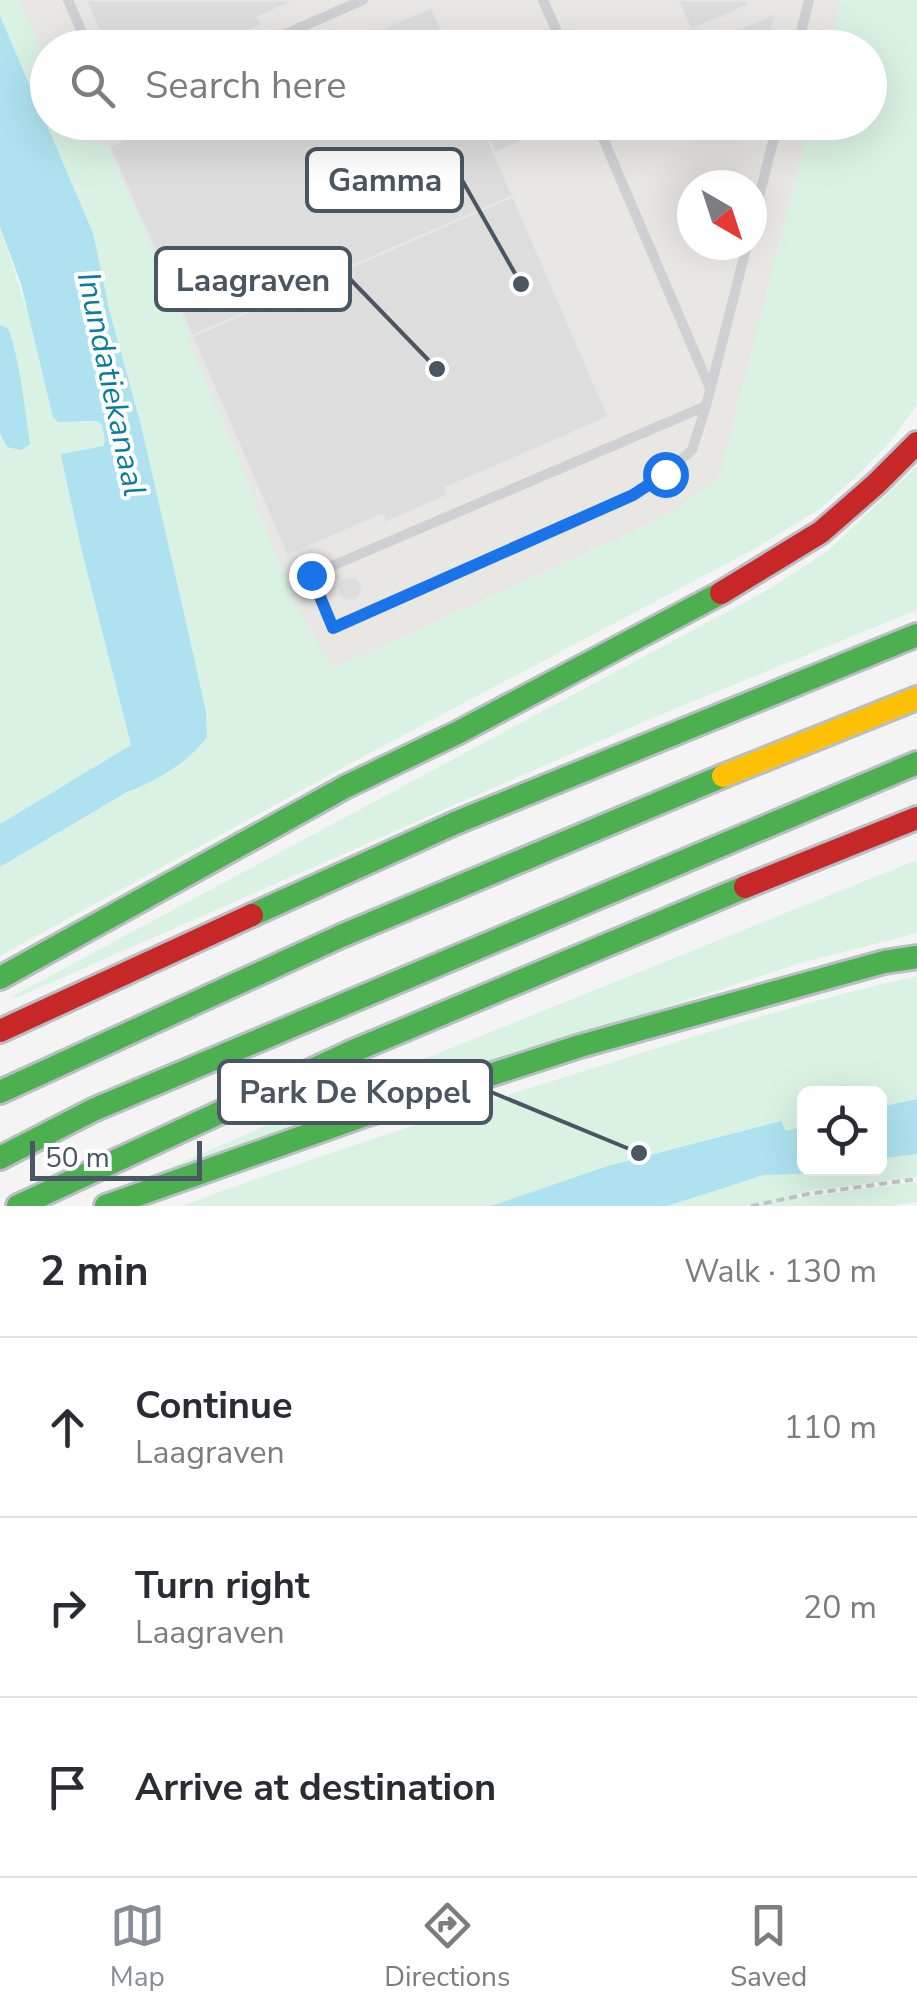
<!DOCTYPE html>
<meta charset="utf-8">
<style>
:root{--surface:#fff;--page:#f2f2f3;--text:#2b2b33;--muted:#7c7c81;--line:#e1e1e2;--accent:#868d94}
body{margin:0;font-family:"Nunito Sans",sans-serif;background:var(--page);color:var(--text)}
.controls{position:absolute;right:30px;bottom:30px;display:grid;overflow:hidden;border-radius:15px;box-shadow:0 10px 40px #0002}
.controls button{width:90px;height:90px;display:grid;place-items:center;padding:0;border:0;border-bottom:2px solid var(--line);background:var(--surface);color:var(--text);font:50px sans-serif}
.compass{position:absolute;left:677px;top:170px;width:90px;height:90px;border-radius:50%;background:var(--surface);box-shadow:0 10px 40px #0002;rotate:141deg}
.scale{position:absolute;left:30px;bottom:25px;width:172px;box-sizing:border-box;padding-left:10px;border:5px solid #4a5661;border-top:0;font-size:28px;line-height:35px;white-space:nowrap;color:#4a5661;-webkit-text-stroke:8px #fff;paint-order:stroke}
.stop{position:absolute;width:30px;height:30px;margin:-22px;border:8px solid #1a73e8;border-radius:50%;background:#fff}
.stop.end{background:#1a73e8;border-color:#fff;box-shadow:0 2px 10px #0008}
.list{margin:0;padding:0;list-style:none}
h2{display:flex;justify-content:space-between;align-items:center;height:130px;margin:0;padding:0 40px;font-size:42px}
h2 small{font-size:32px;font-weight:400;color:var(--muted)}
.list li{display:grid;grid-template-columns:65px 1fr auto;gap:30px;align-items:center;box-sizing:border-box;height:180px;padding:0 40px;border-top:2px solid var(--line)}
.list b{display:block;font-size:38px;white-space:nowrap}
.list p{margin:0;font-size:32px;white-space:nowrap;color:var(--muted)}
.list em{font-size:32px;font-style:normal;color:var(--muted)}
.icon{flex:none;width:55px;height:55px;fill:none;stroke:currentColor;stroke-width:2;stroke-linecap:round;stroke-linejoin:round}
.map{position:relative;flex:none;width:917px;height:1206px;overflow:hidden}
.search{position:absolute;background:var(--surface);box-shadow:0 10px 40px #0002;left:30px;right:30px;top:30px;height:110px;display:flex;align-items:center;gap:25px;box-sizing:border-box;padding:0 35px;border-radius:55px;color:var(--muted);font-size:38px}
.sheet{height:670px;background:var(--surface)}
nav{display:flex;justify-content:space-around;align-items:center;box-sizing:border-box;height:140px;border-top:2px solid var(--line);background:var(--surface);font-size:28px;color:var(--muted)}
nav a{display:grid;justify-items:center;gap:5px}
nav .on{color:var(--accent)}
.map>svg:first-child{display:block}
.commercial{fill:#e8e7e3;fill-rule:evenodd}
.green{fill:#d9f2e3}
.water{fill:#aee2f0}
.building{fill:#ddddde;stroke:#e5e6e7;stroke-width:2.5}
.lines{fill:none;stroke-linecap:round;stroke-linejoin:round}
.fast-casing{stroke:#b9bec3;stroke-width:28}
.slow-casing{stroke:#b9bec3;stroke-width:28}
.jam-casing{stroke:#b9bec3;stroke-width:28}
.path{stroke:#bcc7c4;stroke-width:4;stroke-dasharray:8 5;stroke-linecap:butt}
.lane{stroke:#ced0d2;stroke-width:10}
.fast{stroke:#4caf50;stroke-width:22}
.slow{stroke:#ffc107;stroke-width:22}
.jam{stroke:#c62828;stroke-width:22}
.route{stroke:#1a73e8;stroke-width:12}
.labels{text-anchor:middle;stroke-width:8;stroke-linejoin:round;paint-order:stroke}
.water-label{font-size:32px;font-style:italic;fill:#0c7c9b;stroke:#fff}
.leader{fill:none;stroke:#4a5661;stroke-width:4}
.callout-dot{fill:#4a5661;stroke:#fff;stroke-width:4}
.callout{fill:#fff;stroke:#4a5661;stroke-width:4}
.callout-label{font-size:32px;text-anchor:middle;font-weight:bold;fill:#4a5661}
</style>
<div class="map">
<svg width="917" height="1206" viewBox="0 0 917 1206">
<rect width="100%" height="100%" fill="#f4f4f4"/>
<path class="commercial" d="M0,0H841L829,47L48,48V122L810,123L720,477L669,515L333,669L193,653L141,425L110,313L0,16ZM692,185H752V245H692Z"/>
<path class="green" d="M0,0H20L47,64L48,122L72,123L80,140L121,147L201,331L187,339L223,420L296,605L333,669L669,515L720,477L810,123L870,122V48L829,47L841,0H917V405L890,442L856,477L821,508L756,548L366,755L0,956V867L127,792L141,787L178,764L202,744L207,737L206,712L141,425L110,313L93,233L0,16Z
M0,227L29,316L80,423L96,421L102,425L105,440L103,446L63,454L61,456L82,552L131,745L0,824Z
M917,466V610L650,719L16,998L11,997L764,592L828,551Z
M917,860V933L804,962L155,1174L352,1088Z
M917,976V1099L880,1107V1094H804V1126L785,1132L799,1174L815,1172L821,1169L880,1168V1159L917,1154V1177L808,1191L792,1195V1199L917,1182V1202L892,1206H182C315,1156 451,1113 587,1070C696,1036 805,1001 917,976Z"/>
<path class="water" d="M0,16L93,233L110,313L141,425L193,653L206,712L207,737C189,762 155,782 127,792L0,867V824L131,745L82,552L61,456L62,454L103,446L105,441L102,425L96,421L58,422L53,417L21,284L0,227Z
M0,325L8,328C21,364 24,406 30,444L21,450L7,447L0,433Z
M917,1099V1154L880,1159V1107Z
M781,1121L786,1131L804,1126V1168L821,1169L815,1172L799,1174L764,1175L667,1206H491L608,1166Z"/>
<path class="building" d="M86,0H297L258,17L262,25L211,46L208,39L187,48H106Z
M678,0H747L749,5L691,30Z
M432,7L449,48H337Z
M776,13L767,48H695Z
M523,33L530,48H489L493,46L490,40L503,35L506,40Z
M163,122H481L513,196L192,336L109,146Z
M481,122H562L563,124L495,153Z
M513,196L609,417L446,488L449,495L385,523L382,515L287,556L192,336Z
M338 589a12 12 0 1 1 24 0a12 12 0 1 1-24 0Z"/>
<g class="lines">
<defs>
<path id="fast" d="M252,915L455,823L917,635
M0,978L345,787L459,732L721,593
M0,1092L341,936L723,776
M0,1158L93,1110L917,763
M18,1206L351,1052L745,887
M106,1206L362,1116L580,1046L884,962L917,957"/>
<path id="slow" d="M723,776L917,698"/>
<path id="jam" d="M721,593L821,532L876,484L917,443
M745,887L917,818
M0,1031L252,915"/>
</defs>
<use href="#fast" class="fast-casing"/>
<use href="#slow" class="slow-casing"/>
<use href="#jam" class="jam-casing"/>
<path class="path" d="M751,1206L808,1194L917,1179"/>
<path class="lane" d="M68,0L89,48
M543,0L564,48
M254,48L363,0
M797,48L809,0
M596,122L710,388
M752,224L778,122
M706,406L311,575L333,628L633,495L665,474L692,450L706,406L747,245"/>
<use href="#fast" class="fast"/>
<use href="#slow" class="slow"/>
<use href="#jam" class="jam"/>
</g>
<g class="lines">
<path class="route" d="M311,575L333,628L633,495L665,474"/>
</g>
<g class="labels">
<g class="water-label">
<text transform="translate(112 384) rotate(78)" y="11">Inundatiekanaal</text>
</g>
</g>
<path class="leader" d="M521 284L462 180M437 369L350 279M639 1153L491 1092"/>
<g class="callout-dot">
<circle cx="521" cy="284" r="10"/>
<circle cx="437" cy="369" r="10"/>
<circle cx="639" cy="1153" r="10"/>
</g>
<g class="callout">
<rect x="307" y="149" width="155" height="62" rx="10"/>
<rect x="156" y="248" width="194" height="62" rx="10"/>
<rect x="219" y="1061" width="272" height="62" rx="10"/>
</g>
<g class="callout-label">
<text x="385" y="191">Gamma</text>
<text x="253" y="291">Laagraven</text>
<text x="355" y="1103">Park De Koppel</text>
</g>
</svg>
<div class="controls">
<button><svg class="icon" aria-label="locate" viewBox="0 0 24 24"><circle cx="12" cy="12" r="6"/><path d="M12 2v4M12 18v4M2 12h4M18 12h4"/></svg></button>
</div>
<svg class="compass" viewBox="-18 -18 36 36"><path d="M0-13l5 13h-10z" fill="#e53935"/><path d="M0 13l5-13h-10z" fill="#7c7c81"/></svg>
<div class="scale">50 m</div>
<div class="stop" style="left:665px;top:474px"></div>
<div class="stop end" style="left:311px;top:575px"></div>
<div class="search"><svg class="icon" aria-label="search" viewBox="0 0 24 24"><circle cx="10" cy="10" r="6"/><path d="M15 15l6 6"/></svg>Search here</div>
</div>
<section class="sheet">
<h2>2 min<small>Walk · 130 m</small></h2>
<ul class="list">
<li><svg class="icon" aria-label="ahead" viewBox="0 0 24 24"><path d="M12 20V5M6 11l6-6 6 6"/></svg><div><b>Continue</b><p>Laagraven</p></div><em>110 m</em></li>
<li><svg class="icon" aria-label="right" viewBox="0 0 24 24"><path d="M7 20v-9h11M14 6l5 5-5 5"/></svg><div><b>Turn right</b><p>Laagraven</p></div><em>20 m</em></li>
<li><svg class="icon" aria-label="arrive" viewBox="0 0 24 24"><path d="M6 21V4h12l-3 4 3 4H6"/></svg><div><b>Arrive at destination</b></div></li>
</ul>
</section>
<nav>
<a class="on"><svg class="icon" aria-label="map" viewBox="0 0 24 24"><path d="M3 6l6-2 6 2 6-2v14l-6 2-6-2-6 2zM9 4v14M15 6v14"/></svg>Map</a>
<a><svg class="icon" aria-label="directions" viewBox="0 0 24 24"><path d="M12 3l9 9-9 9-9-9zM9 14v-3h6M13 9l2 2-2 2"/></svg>Directions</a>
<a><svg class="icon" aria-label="saved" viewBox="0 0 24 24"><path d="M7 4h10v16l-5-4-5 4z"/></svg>Saved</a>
</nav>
